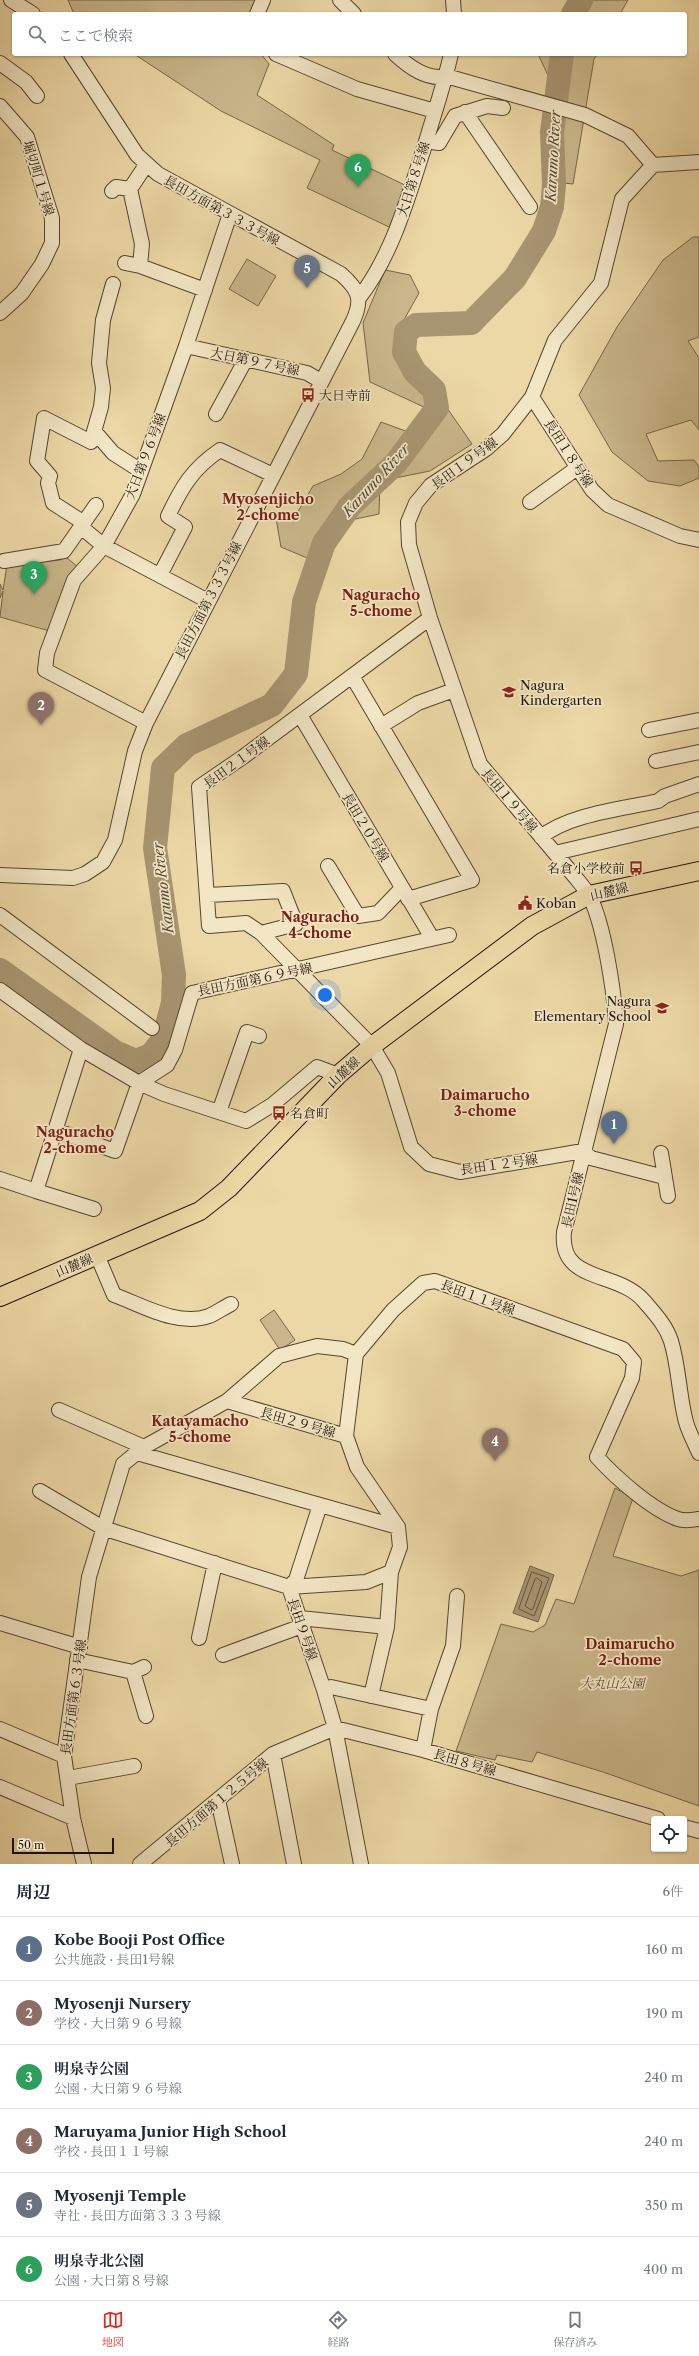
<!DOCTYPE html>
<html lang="ja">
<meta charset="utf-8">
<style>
:root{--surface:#fff;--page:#f2f2f3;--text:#1f2937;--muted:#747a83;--line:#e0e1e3;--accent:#d93025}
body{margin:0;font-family:"Libre Caslon Text","Noto Serif JP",serif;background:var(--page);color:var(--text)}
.controls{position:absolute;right:12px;bottom:12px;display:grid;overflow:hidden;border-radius:4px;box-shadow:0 1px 3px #0004}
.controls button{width:36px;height:36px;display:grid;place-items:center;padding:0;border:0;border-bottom:1px solid var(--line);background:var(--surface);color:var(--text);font:20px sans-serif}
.scale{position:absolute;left:12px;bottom:10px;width:102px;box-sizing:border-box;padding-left:4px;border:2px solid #21140a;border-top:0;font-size:11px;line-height:14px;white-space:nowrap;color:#21140a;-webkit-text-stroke:3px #f3e6c5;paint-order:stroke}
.you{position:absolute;left:325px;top:995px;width:14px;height:14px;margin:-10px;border:3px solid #fff;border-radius:50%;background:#1a73e8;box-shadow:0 0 0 6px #1a73e833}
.badge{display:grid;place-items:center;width:26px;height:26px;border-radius:50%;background:var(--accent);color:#fff;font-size:13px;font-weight:700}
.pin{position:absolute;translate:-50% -33px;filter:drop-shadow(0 1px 2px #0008)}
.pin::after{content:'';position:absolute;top:21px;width:14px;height:12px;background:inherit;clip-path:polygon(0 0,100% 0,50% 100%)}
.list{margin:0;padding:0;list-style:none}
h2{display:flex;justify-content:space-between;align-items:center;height:52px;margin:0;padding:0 16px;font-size:17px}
h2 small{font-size:13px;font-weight:400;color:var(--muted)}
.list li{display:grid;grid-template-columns:26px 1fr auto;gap:12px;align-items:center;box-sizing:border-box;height:64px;padding:0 16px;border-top:1px solid var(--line)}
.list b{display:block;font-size:15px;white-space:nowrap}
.list p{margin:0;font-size:13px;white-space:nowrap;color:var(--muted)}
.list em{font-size:13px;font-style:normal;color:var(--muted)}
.icon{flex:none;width:22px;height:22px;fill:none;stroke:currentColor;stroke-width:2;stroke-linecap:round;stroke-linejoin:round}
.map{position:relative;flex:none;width:699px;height:1864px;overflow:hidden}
.search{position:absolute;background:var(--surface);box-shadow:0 1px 3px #0004;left:12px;right:12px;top:12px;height:44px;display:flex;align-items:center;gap:10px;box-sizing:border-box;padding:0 14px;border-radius:4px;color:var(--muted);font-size:15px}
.sheet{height:436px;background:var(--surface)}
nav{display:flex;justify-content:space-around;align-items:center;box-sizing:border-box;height:56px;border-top:1px solid var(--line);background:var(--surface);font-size:11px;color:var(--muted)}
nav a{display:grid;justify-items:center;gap:2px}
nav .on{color:var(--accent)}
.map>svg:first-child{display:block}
.green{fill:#c9b78b;stroke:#75664a}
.water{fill:#a79571;stroke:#716148}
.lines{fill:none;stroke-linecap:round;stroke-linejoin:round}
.shore{stroke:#64543e;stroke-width:1}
.river{stroke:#a79571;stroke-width:24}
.minor-casing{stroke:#544531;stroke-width:16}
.major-casing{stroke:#21140a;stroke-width:20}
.minor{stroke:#f3e6c5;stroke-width:14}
.major{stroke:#ecd8a6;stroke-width:18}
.labels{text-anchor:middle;stroke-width:3.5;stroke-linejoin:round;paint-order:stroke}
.street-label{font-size:13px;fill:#21140a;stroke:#f3e6c5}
.poi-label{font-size:13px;fill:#21140a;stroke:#f3e6c5;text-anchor:start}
.park-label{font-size:13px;font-style:italic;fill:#5c4d37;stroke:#f3e6c5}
.water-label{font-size:14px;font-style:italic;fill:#574833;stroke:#f3e6c5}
.neighbourhood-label{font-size:14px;font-weight:bold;fill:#7a1f14;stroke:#f3e6c5}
</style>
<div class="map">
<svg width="699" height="1864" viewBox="0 0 699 1864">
<rect width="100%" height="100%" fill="#ecd8a6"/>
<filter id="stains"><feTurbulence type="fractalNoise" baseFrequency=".005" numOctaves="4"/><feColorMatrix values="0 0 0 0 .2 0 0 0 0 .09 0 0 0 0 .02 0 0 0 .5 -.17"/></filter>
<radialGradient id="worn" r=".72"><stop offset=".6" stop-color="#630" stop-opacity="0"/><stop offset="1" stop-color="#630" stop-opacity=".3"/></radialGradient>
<path class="green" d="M68,0H260L255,14H74Z
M572,0H628L620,14H562Z
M134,54H261L269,64L257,95L334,145L332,150L409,187L389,227L307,188L320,160L221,111Z
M538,54H598L594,59L573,184L554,182L553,86Z
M693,237H699V337L688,341L699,358V430L691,420L646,434L658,461L694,460L699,467V478L680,486L648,481L612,452L579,395L617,327L663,260Z
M247,259L276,276L258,306L229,289Z
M385,270L410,275L419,293L400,327L408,367L438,395L472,444L430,471L380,481L379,514C340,523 327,519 312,560L281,547L276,518L296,515L313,486L341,474L362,459L381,422L414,434L426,408L370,382L363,323Z
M66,557L79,568L53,632L0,617L3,591L0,598V584L3,590L7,565L60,560Z
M274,1310L295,1340L280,1350L260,1320Z
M615,1488L633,1498L613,1556L681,1576L699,1570V1806L603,1772L537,1752L532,1762L497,1755L495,1760L456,1751L501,1624L533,1632L545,1625L556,1599L574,1604Z"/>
<path class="water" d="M530,1566L554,1575L538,1622L513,1613Z"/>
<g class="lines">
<path class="shore" d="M532,1572L549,1578L534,1616L519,1609Z
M537,1578L542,1582L533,1609L531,1610L525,1606L535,1579Z"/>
<path class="river" d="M573,14L581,0
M0,970L115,1052L136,1061L151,1055L163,1040L173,1003L174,975L155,848L163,768L187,745L272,705L296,674L304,602L324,543L350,506L396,463L437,408L434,390L415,372L404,352L406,332L416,325L471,323L515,278L544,231L552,207L554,185L552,132L562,54"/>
<defs>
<path id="minor" d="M11,0L33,14
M340,0L354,14
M453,0L454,14
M257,14L263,0
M276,54L357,89L435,111
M395,54C408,66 427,81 446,76L585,115L628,136L653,165L699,162
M0,63L26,82L37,96
M0,106L27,137L52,218V243L42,264L22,293L0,313
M465,112L530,207
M426,141L439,143L455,116L487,106L503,108
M653,165L622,199L601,283L555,340L532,397L503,434L486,449L431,485L416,503L408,522L409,545L430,618L480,764L576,878C580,883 585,889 589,895C604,924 614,990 616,1024L564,1232C559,1284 618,1270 644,1301C654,1313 666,1325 671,1341C679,1367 679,1396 686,1422C689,1433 695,1443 699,1453
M130,189L146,165
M112,191L116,187L130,189L142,244L140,266
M125,263L140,266L205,290
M113,284L103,320L99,363L103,388L101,407L91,442L44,418L37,461L50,476L48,483L53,503L81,521V527L104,546L208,601
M359,298C393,254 408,197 425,145C434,114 444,85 451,54
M186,346L307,373L321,381
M532,397L592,490L608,505L680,536L699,540
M216,414L246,359
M95,432L113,453L141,471
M530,502L577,468
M4,561L64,551L96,505
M160,575L185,527L168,516C182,487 192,469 220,450L273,475
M430,618L243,757L199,787L209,926L246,923L261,933L372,1046L388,1073L411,1147L429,1164L460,1172L583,1151L591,1158L664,1177
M352,676L472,880L408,899
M300,715L432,938
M146,723L45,670L47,653L74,580L104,546L133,494L186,346L230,214
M381,726L418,703L454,690
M649,730L699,720
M656,761L699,752
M541,837C569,814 623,809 658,801L665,796L699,784
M555,853L699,819
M328,866L358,916L378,913L402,888
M0,875L73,878L85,874L103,862L115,840L135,751L146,723L353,321C363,299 359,290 341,274L158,174L137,155L71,54
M208,895L283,891L296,924L261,933
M0,915L152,1028
M0,990L81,1049L139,1083L167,1065L175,1050L192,993L449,935
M219,1112L247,1032L259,1036
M55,1130L115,1151L139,1083L164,1094L246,1121L272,1105L317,1067L338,1075
M661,1153L668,1196
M0,1179L36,1191L81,1049
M36,1191L94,1209
M97,1255L114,1295C142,1305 178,1327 209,1316C216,1313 223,1308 231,1304
M227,1401L346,1436
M59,1410L144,1447
M137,1453L320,1505
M40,1491L103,1528L289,1587L366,1582L391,1572L400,1547L398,1527L357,1467L346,1436L356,1354L393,1310L423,1283L435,1281L623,1349L634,1362L632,1378L597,1457C615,1477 652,1510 678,1519C683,1521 693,1520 699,1519
M289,1587L324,1690L335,1728L361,1864
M289,1587L296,1580L320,1505L398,1527
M300,1618L387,1627
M0,1623L80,1647
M199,1638L215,1563
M223,1655L302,1626
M77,1660L133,1672L146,1716
M133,1672L144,1667
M324,1690L331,1687L431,1709
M371,1696L387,1627L391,1572
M0,1729L64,1756
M423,1750L431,1709L453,1646L457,1596
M273,1754L294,1864
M68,1778L134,1766
M0,1787L73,1818
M218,1800L232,1864
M684,1827L699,1831
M84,1864L73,1818L64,1756L89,1577L123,1464L144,1447L227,1401L279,1356L317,1346L343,1349L356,1354
M140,1864L273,1754L335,1728L423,1750L658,1819"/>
<path id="major" d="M0,1297L200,1211L229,1188L338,1075L372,1046L532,926L589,895L699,871"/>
</defs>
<use href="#minor" class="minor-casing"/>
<use href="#major" class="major-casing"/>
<use href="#minor" class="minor"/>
<use href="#major" class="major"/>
</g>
<defs>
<symbol id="bus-bare" viewBox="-9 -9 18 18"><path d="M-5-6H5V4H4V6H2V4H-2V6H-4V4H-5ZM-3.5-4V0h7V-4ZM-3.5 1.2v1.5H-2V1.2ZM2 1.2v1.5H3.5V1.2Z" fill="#8f2418" stroke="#f3e6c5" stroke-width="2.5" paint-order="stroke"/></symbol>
<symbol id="school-bare" viewBox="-9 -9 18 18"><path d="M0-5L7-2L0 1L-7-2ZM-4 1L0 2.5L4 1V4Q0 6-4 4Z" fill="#8f2418" stroke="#f3e6c5" stroke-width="2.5" paint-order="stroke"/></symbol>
<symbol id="civic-bare" viewBox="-9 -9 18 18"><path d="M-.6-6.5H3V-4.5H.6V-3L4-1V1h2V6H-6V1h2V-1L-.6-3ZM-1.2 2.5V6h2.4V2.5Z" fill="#8f2418" stroke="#f3e6c5" stroke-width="2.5" paint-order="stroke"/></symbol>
</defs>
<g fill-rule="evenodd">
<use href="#bus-bare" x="298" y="385" width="20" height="20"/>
<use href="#school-bare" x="499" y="682" width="20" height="20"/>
<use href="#bus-bare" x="626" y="858" width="20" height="20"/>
<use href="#civic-bare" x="515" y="893" width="20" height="20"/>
<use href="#school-bare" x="652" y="998" width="20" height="20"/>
<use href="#bus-bare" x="269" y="1103" width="20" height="20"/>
</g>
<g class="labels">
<g class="street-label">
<text transform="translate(39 178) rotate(73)" y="5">堀切町１号線</text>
<text transform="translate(413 179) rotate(-72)" y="5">大日第８号線</text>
<text transform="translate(222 210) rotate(29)" y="5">長田方面第３３３号線</text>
<text transform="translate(255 361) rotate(12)" y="5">大日第９７号線</text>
<text transform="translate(569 453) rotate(57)" y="5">長田１８号線</text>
<text transform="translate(145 456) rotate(-69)" y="5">大日第９６号線</text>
<text transform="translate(464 463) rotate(-36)" y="5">長田１９号線</text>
<text transform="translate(208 600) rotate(-63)" y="5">長田方面第３３３号線</text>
<text transform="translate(236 762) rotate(-36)" y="5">長田２１号線</text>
<text transform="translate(510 800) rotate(50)" y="5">長田１９号線</text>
<text transform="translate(366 827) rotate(59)" y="5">長田２０号線</text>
<text transform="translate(609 891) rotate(-14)" y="5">山麓線</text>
<text transform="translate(255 979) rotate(-12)" y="5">長田方面第６９号線</text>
<text transform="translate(343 1072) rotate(-43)" y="5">山麓線</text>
<text transform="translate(499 1164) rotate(-8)" y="5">長田１２号線</text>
<text transform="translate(572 1200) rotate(-77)" y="5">長田1号線</text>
<text transform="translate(74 1265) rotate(-23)" y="5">山麓線</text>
<text transform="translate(478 1297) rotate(20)" y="5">長田１１号線</text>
<text transform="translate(298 1422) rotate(16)" y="5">長田２９号線</text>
<text transform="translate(303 1629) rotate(71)" y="5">長田９号線</text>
<text transform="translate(73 1697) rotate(-82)" y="5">長田方面第６３号線</text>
<text transform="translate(465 1762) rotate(16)" y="5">長田８号線</text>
<text transform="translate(216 1802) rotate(-40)" y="5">長田方面第１２５号線</text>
</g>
<g class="poi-label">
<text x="319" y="400">大日寺前</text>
<text x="520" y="690">Nagura<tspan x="520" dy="15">Kindergarten</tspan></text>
<text x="625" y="873" text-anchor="end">名倉小学校前</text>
<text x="536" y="908">Koban</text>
<text x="651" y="1006" text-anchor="end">Nagura<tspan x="651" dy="15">Elementary School</tspan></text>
<text x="290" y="1118">名倉町</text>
</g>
<g class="park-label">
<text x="612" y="1688">大丸山公園</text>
</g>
<g class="water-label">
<text transform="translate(553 156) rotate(-87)" y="5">Karumo River</text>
<text transform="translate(376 480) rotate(-48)" y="5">Karumo River</text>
<text transform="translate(163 888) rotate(-97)" y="5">Karumo River</text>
</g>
<g class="neighbourhood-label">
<text x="268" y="504">Myosenjicho<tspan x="268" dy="16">2-chome</tspan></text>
<text x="381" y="600">Naguracho<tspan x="381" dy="16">5-chome</tspan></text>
<text x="320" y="922">Naguracho<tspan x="320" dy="16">4-chome</tspan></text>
<text x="485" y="1100">Daimarucho<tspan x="485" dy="16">3-chome</tspan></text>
<text x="75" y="1137">Naguracho<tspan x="75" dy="16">2-chome</tspan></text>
<text x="200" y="1426">Katayamacho<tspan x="200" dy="16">5-chome</tspan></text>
<text x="630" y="1649">Daimarucho<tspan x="630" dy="16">2-chome</tspan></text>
</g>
</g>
<rect width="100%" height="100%" filter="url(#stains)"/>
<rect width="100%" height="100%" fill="url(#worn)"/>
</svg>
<div class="controls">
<button><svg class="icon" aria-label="locate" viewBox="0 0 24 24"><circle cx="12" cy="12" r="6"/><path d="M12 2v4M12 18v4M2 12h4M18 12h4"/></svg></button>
</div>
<div class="scale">50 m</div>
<div class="you"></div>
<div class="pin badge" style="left:614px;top:1144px;background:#5c6f8a">1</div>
<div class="pin badge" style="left:41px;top:725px;background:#8d6e63">2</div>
<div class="pin badge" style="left:34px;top:594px;background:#2e9e5b">3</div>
<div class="pin badge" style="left:495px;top:1461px;background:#8d6e63">4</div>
<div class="pin badge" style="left:307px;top:288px;background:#6b7280">5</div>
<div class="pin badge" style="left:358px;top:187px;background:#2e9e5b">6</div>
<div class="search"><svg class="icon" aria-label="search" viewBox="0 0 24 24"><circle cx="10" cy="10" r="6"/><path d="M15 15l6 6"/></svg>ここで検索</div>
</div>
<section class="sheet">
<h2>周辺<small>6件</small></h2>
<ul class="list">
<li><span class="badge" style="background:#5c6f8a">1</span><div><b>Kobe Booji Post Office</b><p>公共施設 · 長田1号線</p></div><em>160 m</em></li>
<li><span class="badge" style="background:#8d6e63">2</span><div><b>Myosenji Nursery</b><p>学校 · 大日第９６号線</p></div><em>190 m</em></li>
<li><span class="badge" style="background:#2e9e5b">3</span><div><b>明泉寺公園</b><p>公園 · 大日第９６号線</p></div><em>240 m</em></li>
<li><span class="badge" style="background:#8d6e63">4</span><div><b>Maruyama Junior High School</b><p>学校 · 長田１１号線</p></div><em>240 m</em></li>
<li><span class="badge" style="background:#6b7280">5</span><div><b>Myosenji Temple</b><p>寺社 · 長田方面第３３３号線</p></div><em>350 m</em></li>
<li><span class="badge" style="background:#2e9e5b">6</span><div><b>明泉寺北公園</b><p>公園 · 大日第８号線</p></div><em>400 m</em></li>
</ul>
</section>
<nav>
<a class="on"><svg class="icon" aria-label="map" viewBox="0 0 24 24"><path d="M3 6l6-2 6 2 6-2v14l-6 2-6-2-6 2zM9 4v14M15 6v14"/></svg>地図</a>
<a><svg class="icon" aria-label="directions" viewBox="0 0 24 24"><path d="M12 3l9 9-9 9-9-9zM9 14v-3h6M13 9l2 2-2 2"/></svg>経路</a>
<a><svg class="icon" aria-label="saved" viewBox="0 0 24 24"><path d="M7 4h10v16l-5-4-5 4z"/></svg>保存済み</a>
</nav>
